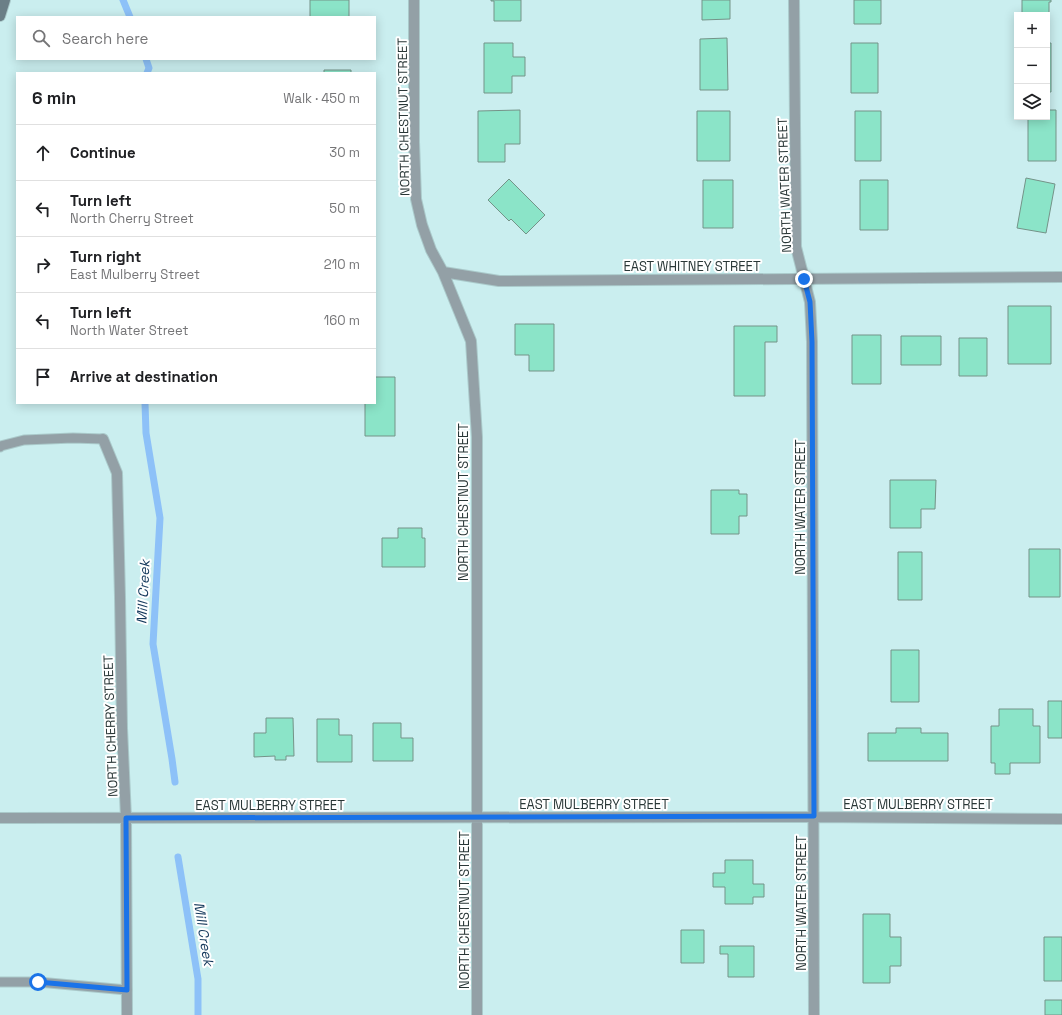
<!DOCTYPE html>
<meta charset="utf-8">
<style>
:root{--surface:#fff;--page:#f2f2f2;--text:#202124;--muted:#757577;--line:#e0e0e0}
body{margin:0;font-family:"Space Grotesk",sans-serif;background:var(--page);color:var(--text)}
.controls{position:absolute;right:12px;top:12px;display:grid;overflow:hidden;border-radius:0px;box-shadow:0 2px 10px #0003}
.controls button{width:36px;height:36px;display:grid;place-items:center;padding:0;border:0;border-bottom:1px solid var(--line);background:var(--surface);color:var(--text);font:20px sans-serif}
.stop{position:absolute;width:12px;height:12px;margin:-9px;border:3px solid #1a73e8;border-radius:50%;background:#fff}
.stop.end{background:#1a73e8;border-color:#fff;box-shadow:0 1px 4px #0008}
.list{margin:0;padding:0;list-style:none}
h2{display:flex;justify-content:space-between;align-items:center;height:52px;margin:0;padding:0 16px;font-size:17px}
h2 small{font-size:13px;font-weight:400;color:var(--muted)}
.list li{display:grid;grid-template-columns:26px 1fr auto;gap:12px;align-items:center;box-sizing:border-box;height:56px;padding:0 16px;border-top:1px solid var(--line)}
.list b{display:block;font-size:15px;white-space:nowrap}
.list p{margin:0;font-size:13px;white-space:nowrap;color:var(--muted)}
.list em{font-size:13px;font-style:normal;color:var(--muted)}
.icon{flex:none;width:22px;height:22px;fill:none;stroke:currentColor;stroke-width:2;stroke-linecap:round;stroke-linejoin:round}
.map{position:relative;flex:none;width:1062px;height:1015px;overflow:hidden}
.search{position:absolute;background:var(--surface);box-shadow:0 2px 10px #0003;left:16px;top:16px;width:360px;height:44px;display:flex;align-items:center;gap:10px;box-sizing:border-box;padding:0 14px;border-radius:0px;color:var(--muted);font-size:15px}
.panel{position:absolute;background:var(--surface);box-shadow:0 2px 10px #0003;left:16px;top:72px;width:360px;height:332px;border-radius:0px}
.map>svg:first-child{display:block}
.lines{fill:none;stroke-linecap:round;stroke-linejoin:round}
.stream{stroke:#8dc1f8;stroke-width:7}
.building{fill:#8be4c8;stroke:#749388}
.service-casing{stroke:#aac9ca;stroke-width:11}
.minor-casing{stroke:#aac9ca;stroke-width:12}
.secondary-casing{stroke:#aac9ca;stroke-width:12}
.service{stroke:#93a0a6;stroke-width:9}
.minor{stroke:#93a0a6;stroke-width:10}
.secondary{stroke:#6b7f87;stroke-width:10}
.route{stroke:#1a73e8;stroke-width:5}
.labels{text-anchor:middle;stroke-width:4;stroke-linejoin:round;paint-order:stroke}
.street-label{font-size:13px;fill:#293737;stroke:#fff}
.water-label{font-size:14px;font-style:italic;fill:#13385b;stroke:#fff}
</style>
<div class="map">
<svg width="1062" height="1015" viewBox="0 0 1062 1015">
<rect width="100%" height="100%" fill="#caeeef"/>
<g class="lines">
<path class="stream" d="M123,0L130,17
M146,59L149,68L147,73
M145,403L146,433L160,518L153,644L172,759L175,782
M178,857L198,979V1015"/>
</g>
<path class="building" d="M310,0H349V17H310Z
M491,0H521V21H494V1H491Z
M702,0H730V19L702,20Z
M854,0H881V24H854Z
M1022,0H1051V2H1049V22H1047V15H1022Z
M727,38L728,90H700V39Z
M484,43H513V57H525V76H512V93H484Z
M851,43H878V93H851Z
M1047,43H1051V92H1047Z
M324,70H351V73H324Z
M520,110V144H505V162H478V111Z
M1047,110H1056V161H1028V117H1047Z
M697,111H730V161H697Z
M855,111H881V161H855Z
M1026,178L1055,184L1046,233L1017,228Z
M509,179L545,215L526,234L511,219L509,221L488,200Z
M703,180H733V228H703Z
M860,180H888V230H860Z
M1008,306H1051V364H1008Z
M515,324H554V371H529V355H515Z
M734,326H777V342H765V396H734Z
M852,335H881V384H852Z
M901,336H941V365H901Z
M959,338H987V376H959Z
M375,377H395V436H365V403H375Z
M890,480H936L935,509H921V528H890Z
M711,490H739V494H747V516H739V534H711Z
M398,528H422V538H425V567H382V538H398Z
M1029,549H1060V597H1029Z
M898,552H922V600H898Z
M891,650H919V702H891Z
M1048,701H1062V738H1048Z
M999,709H1033V726H1040V763H1010V774H995V763H991V726H999Z
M266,718H293L294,756H286V760H275V756L254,757V733H266Z
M317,719H339V735H352V762H317Z
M373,723H401V738H413V761H373Z
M896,728H921V733H948V761H868V733H896Z
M725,860H753V884H764V897H753V904H725V887H713V873H725Z
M863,914H890V937H901V966H890V983H863Z
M681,930H704V963H681Z
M1044,937H1062V981H1044Z
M720,946H754V977H728V954H720Z
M1045,1000H1062V1015H1045Z"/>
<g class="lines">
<defs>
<path id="service" d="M0,447L1,446L24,440L73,438L103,439
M0,982H38L127,990"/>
<path id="minor" d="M414,0V142L416,199L422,225L431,250L443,272L471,341L477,437V1015
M794,0L796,247L810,302L812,342L814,1015
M443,272L499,281L1062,277
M103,439L117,473L120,597L122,728L126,818L127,1015
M0,818L814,817L1062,819"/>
<path id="secondary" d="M0,16L5,0"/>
</defs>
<use href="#service" class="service-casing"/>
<use href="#minor" class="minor-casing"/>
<use href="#secondary" class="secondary-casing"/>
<use href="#service" class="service"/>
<use href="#minor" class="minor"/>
<use href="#secondary" class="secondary"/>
</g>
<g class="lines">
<path class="route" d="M38,982L127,990L126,818L814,816L812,342L810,302L804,279"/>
</g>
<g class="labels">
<g class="street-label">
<text transform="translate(403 117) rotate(-91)" y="5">NORTH CHESTNUT STREET</text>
<text transform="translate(784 185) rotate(-92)" y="5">NORTH WATER STREET</text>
<text x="692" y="271">EAST WHITNEY STREET</text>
<text transform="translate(463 502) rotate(-90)" y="5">NORTH CHESTNUT STREET</text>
<text transform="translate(800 507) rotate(-90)" y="5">NORTH WATER STREET</text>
<text transform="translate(110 726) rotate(-92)" y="5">NORTH CHERRY STREET</text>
<text x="594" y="809">EAST MULBERRY STREET</text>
<text x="918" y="809">EAST MULBERRY STREET</text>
<text x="270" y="810">EAST MULBERRY STREET</text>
<text transform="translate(801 903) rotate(-90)" y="5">NORTH WATER STREET</text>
<text transform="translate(464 910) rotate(-90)" y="5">NORTH CHESTNUT STREET</text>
</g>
<g class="water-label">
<text transform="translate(143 592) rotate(-87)" y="5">Mill Creek</text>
<text transform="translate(204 934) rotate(81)" y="5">Mill Creek</text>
</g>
</g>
</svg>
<div class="controls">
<button>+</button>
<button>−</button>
<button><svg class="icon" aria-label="layers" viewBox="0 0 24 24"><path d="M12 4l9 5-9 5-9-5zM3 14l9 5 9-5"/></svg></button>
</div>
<div class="stop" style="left:38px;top:982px"></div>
<div class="stop end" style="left:804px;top:279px"></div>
<div class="search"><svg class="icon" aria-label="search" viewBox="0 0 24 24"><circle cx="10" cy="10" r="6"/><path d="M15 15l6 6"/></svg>Search here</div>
<section class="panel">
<h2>6 min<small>Walk · 450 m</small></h2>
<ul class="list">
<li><svg class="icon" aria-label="ahead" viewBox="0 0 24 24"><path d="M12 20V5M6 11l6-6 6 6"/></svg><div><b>Continue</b></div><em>30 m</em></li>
<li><svg class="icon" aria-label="left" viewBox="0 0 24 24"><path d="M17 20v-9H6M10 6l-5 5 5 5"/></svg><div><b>Turn left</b><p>North Cherry Street</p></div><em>50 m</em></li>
<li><svg class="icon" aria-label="right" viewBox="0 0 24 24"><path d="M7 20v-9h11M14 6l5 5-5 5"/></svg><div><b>Turn right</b><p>East Mulberry Street</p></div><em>210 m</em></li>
<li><svg class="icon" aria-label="left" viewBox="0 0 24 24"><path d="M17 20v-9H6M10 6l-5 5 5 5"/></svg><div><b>Turn left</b><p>North Water Street</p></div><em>160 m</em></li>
<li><svg class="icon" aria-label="arrive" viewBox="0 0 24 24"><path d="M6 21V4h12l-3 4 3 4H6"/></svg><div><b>Arrive at destination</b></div></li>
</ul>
</section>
</div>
